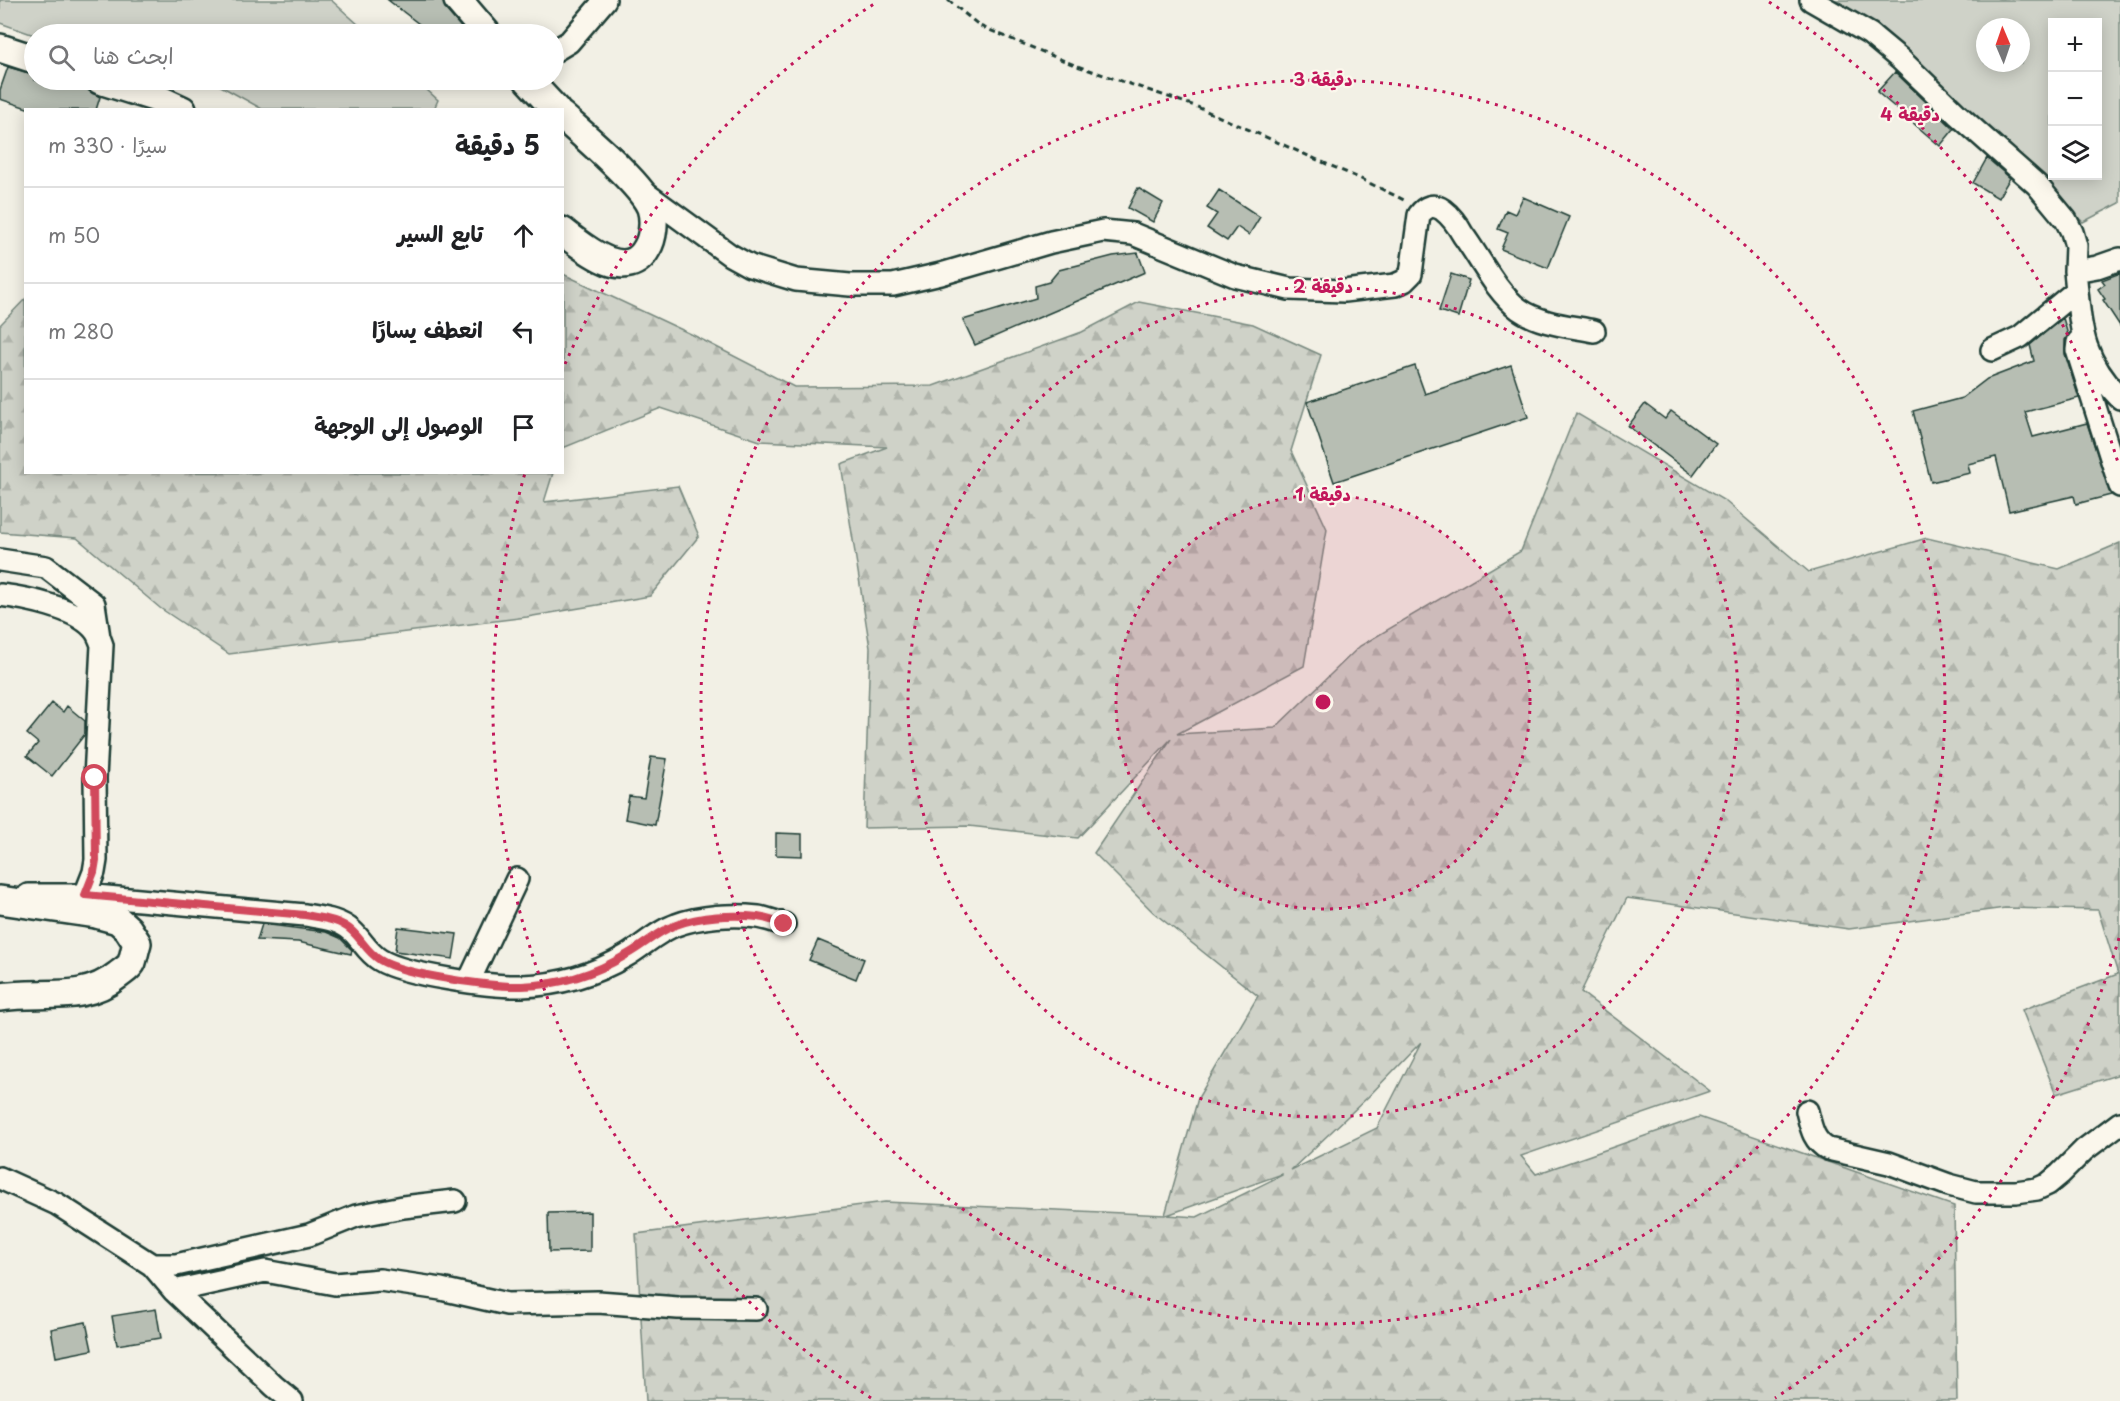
<!DOCTYPE html>
<html lang="ar">
<meta charset="utf-8">
<style>
:root{--surface:#fff;--page:#f6f6f6;--text:#202124;--muted:#757577;--line:#e0e0e0}
body{margin:0;font-family:"Playpen Sans","Playpen Sans Arabic",sans-serif;background:var(--page);color:var(--text);direction:rtl}
.controls{position:absolute;right:18px;top:18px;display:grid;overflow:hidden;border-radius:0px;box-shadow:0 3px 15px #0003}
.controls button{width:54px;height:54px;display:grid;place-items:center;padding:0;border:0;border-bottom:2px solid var(--line);background:var(--surface);color:var(--text);font:30px sans-serif}
.compass{position:absolute;left:1976px;top:18px;width:54px;height:54px;border-radius:50%;background:var(--surface);box-shadow:0 3px 15px #0003;rotate:358deg}
.stop{position:absolute;width:18px;height:18px;margin:-14px;border:4px solid #d1495b;border-radius:50%;background:#fff}
.stop.end{background:#d1495b;border-color:#fff;box-shadow:0 2px 6px #0008}
.list{margin:0;padding:0;list-style:none}
h2{display:flex;justify-content:space-between;align-items:center;height:78px;margin:0;padding:0 24px;font-size:26px}
h2 small{font-size:20px;font-weight:400;color:var(--muted)}
.list li{display:grid;grid-template-columns:39px 1fr auto;gap:18px;align-items:center;box-sizing:border-box;height:96px;padding:0 24px;border-top:2px solid var(--line)}
.list b{display:block;font-size:22px;white-space:nowrap}
.list em{font-size:20px;font-style:normal;color:var(--muted)}
.icon{flex:none;width:33px;height:33px;fill:none;stroke:currentColor;stroke-width:2;stroke-linecap:round;stroke-linejoin:round}
.map{position:relative;flex:none;width:2120px;height:1401px;overflow:hidden;direction:ltr}
.search{position:absolute;background:var(--surface);box-shadow:0 3px 15px #0003;left:24px;top:24px;width:540px;height:66px;display:flex;align-items:center;gap:15px;box-sizing:border-box;padding:0 21px;border-radius:33px;color:var(--muted);font-size:22px}
.panel{position:absolute;background:var(--surface);box-shadow:0 3px 15px #0003;left:24px;top:108px;width:540px;height:366px;border-radius:0px;direction:rtl}
.map>svg:first-child{display:block}
.green{fill:#cfd2c8;stroke:#77887e;stroke-width:1.5;fill-rule:evenodd}
.forest{fill:url(#forest-firs);stroke:#77887e;stroke-width:1.5;fill-rule:evenodd}
.building{fill:#b7beb3;stroke:#1f3d34;stroke-width:1.5}
.lines{fill:none;stroke-linecap:round;stroke-linejoin:round}
.minor-casing{stroke:#1f3d34;stroke-width:26}
.major-casing{stroke:#1f3d34;stroke-width:32}
.path{stroke:#1f3d34;stroke-width:3;stroke-dasharray:6 4.5;stroke-linecap:butt}
.minor{stroke:#fbf7ec;stroke-width:21}
.major{stroke:#fbf7ec;stroke-width:27}
.route{stroke:#d1495b;stroke-width:8}
.ring{fill:none;stroke:#c2185b;stroke-width:3;stroke-dasharray:3 6}
.centre{fill:#c2185b;stroke:#fbf7ec;stroke-width:3}
.ring-label{font-size:18px;text-anchor:middle;font-weight:bold;fill:#c2185b;stroke:#fbf7ec;stroke-width:4.5;stroke-linejoin:round;paint-order:stroke}
</style>
<div class="map">
<svg width="2120" height="1401" viewBox="0 0 2120 1401">
<defs>
<pattern id="forest-firs" width="22" height="20" patternUnits="userSpaceOnUse" patternTransform="scale(1.5)"><rect width="22" height="20" fill="#cfd2c8"/><path d="M5 1l3.5 6h-7zM16 11l3.5 6h-7z" fill="#b1b5ac"/></pattern>
</defs>
<rect width="100%" height="100%" fill="#f2f0e5"/>
<filter id="ink" filterUnits="userSpaceOnUse"><feTurbulence type="fractalNoise" baseFrequency=".0167" numOctaves="2"/><feDisplacementMap in="SourceGraphic" scale="12" xChannelSelector="R" yChannelSelector="G"/><feConvolveMatrix kernelMatrix="1 2 1 2 8 2 1 2 1" color-interpolation-filters="sRGB"/></filter>
<g filter="url(#ink)">
<path class="green" d="M0,0H331L369,34L34,35L0,23Z
M1837,0H2120V203L2083,222ZM2052,22H2098V176H2052ZM1985,27H2021V63H1985Z
M196,80H416L438,100L434,109H262L219,85Z"/>
<path class="forest" d="M563,274L693,335L794,387L933,386L1082,332L1139,302L1253,324L1321,355L1291,451L1327,529L1304,666L1177,734L1275,728L1360,646L1521,551L1576,413L1725,501L1809,572L1927,538L2059,569L2120,543V1074L2056,1094L2022,1010L2118,974L2098,910L2005,908L1849,929L1627,898L1581,992L1710,1091L1521,1156L1536,1174L1699,1117L1954,1206L1957,1401H646L636,1234L885,1202L1165,1215L1198,1098L1258,996L1153,912L1094,853L1171,739L1078,838L969,826L864,828L870,648L841,464L887,447L760,441L661,408L563,448ZM1421,1042L1377,1128L1291,1170L1368,1097ZM1282,1175L1197,1217L1167,1215L1282,1174Z
M25,299L26,472L553,473L544,502L678,486L699,536L650,596L527,617L229,654L160,608L77,538L0,532V325Z"/>
<path class="building" d="M388,0H443L446,10L467,34H432Z
M8,67L34,74V80H65L86,86L89,91L100,97L96,110H33L0,99V90Z
M1895,72L1954,129L1940,146L1877,92Z
M1987,158L2010,178L1998,198L1973,183Z
M1138,188L1163,203L1153,222L1128,208Z
M1219,190L1260,217L1249,235L1237,227L1227,241L1207,228L1217,214L1207,208Z
M1523,197L1569,217L1548,268L1501,249L1508,233L1498,229L1506,210L1515,214Z
M1138,253L1145,272L975,345L963,320L1036,298L1035,286L1049,282L1059,270L1113,256Z
M2120,273V326L2103,300L2105,299L2098,289L2105,284L2102,280Z
M1451,274L1469,280L1458,317L1439,311Z
M2063,318L2068,335L2065,340V354L2079,398L2025,412L2033,437L2087,423L2111,495L2076,504L2074,496L2009,511L1996,457L1968,464L1970,473L1931,482L1913,411L1962,398L1987,379L2034,361L2030,345Z
M1511,365L1528,417L1334,482L1307,402L1415,366L1425,394Z
M1645,404L1665,419L1671,411L1716,444L1693,475L1628,426Z
M52,703L63,712L67,706L85,721V734L52,776L27,756L38,743L27,734Z
M651,757L667,759L655,825L625,819L629,796L644,798Z
M776,833L802,834V856L776,855Z
M262,924L326,932L340,938L352,950L351,954L298,942L257,940Z
M398,927L457,934L453,959L395,951Z
M818,940L864,959L856,979L809,960Z
M590,1212V1251L549,1252L548,1213Z
M156,1309L161,1338L117,1345L112,1316Z
M86,1322L92,1350L56,1357L51,1329Z"/>
<g class="lines">
<defs>
<path id="minor" d="M1811,0L1870,34L1900,59L1958,115L2037,185L2066,220L2072,232L2076,246L2075,271L2097,267L2120,259
M554,51L569,42L605,0
M641,190L730,255L750,266L796,280L850,285H893L941,274L1051,242L1103,231L1133,234L1235,276L1289,289L1344,291L1395,285L1404,281L1411,274L1419,215C1425,207 1433,203 1443,210C1451,216 1458,226 1463,235C1480,258 1496,292 1519,309C1540,324 1569,326 1594,331
M2075,271C2081,326 2079,356 2120,398
M2083,337L2078,342L2077,350L2120,486
M1992,350L2020,337L2077,290
M0,560L46,567L94,604L99,637
M0,595C26,598 75,608 93,628C98,633 100,639 102,645L95,778L96,860L94,872L85,895H28
M85,895L305,915C321,918 339,919 352,931C362,940 367,952 380,960C404,975 493,987 522,986C558,985 595,974 626,956C643,946 658,931 676,925C700,916 733,914 758,917C766,918 776,922 784,924
M469,981L517,879
M1807,1111C1811,1127 1813,1141 1828,1149L1889,1163L1949,1185L1976,1192H2016L2037,1189L2048,1184L2060,1174L2084,1150L2120,1123
M0,1178L57,1204L152,1265L174,1291L274,1386L292,1401
M152,1265H176L309,1235L356,1216L403,1207L455,1201
M174,1291L265,1271L335,1284L380,1280L441,1289L507,1304L598,1302L678,1308L756,1309"/>
<path id="major" d="M458,0L487,34
M0,48L34,59
M100,80L154,97L182,110
M528,80L556,110
M562,116C583,135 642,184 651,208C655,220 653,238 647,248C627,285 584,248 562,231
M0,900L96,914L118,920L128,929L137,943C135,949 134,956 132,962C130,967 123,971 118,975C82,1004 42,990 0,997"/>
</defs>
<use href="#minor" class="minor-casing"/>
<use href="#major" class="major-casing"/>
<path class="path" d="M948,0L980,26L1077,66L1195,106L1361,179L1406,201"/>
<use href="#minor" class="minor"/>
<use href="#major" class="major"/>
</g>
</g>
<g class="lines" filter="url(#ink)">
<path class="route" d="M95,778L96,860L94,872L85,895L305,915C321,918 339,919 352,931C362,940 367,952 380,960C404,975 492,987 522,986C558,985 595,974 626,955C643,946 658,931 676,925C700,916 733,914 758,917C766,918 776,922 784,924"/>
</g>
<circle cx="1323" cy="702" r="207" fill="#c2185b" fill-opacity=".12"/>
<g class="ring">
<circle cx="1323" cy="702" r="207"/>
<circle cx="1323" cy="702" r="415"/>
<circle cx="1323" cy="702" r="622"/>
<path d="M2119 938A830 830 0 0 1 1775 1398M871 1398A830 830 0 0 1 525 473M565 364A830 830 0 0 1 877 2M1769 2A830 830 0 0 1 2119 466"/>
</g>
<circle cx="1323" cy="702" r="9" class="centre"/>
<g class="ring-label">
<text x="1323" y="86">3 دقيقة</text>
<text x="1910" y="121">4 دقيقة</text>
<text x="1323" y="293">2 دقيقة</text>
<text x="1323" y="501">1 دقيقة</text>
</g>
</svg>
<div class="controls">
<button>+</button>
<button>−</button>
<button><svg class="icon" aria-label="layers" viewBox="0 0 24 24"><path d="M12 4l9 5-9 5-9-5zM3 14l9 5 9-5"/></svg></button>
</div>
<svg class="compass" viewBox="-18 -18 36 36"><path d="M0-13l5 13h-10z" fill="#e53935"/><path d="M0 13l5-13h-10z" fill="#757577"/></svg>
<div class="stop" style="left:95px;top:778px"></div>
<div class="stop end" style="left:784px;top:924px"></div>
<div class="search"><svg class="icon" aria-label="search" viewBox="0 0 24 24"><circle cx="10" cy="10" r="6"/><path d="M15 15l6 6"/></svg>ابحث هنا</div>
<section class="panel">
<h2>5 دقيقة<small>سيرًا · 330 m</small></h2>
<ul class="list">
<li><svg class="icon" aria-label="ahead" viewBox="0 0 24 24"><path d="M12 20V5M6 11l6-6 6 6"/></svg><div><b>تابع السير</b></div><em>50 m</em></li>
<li><svg class="icon" aria-label="left" viewBox="0 0 24 24"><path d="M17 20v-9H6M10 6l-5 5 5 5"/></svg><div><b>انعطف يسارًا</b></div><em>280 m</em></li>
<li><svg class="icon" aria-label="arrive" viewBox="0 0 24 24"><path d="M6 21V4h12l-3 4 3 4H6"/></svg><div><b>الوصول إلى الوجهة</b></div></li>
</ul>
</section>
</div>
